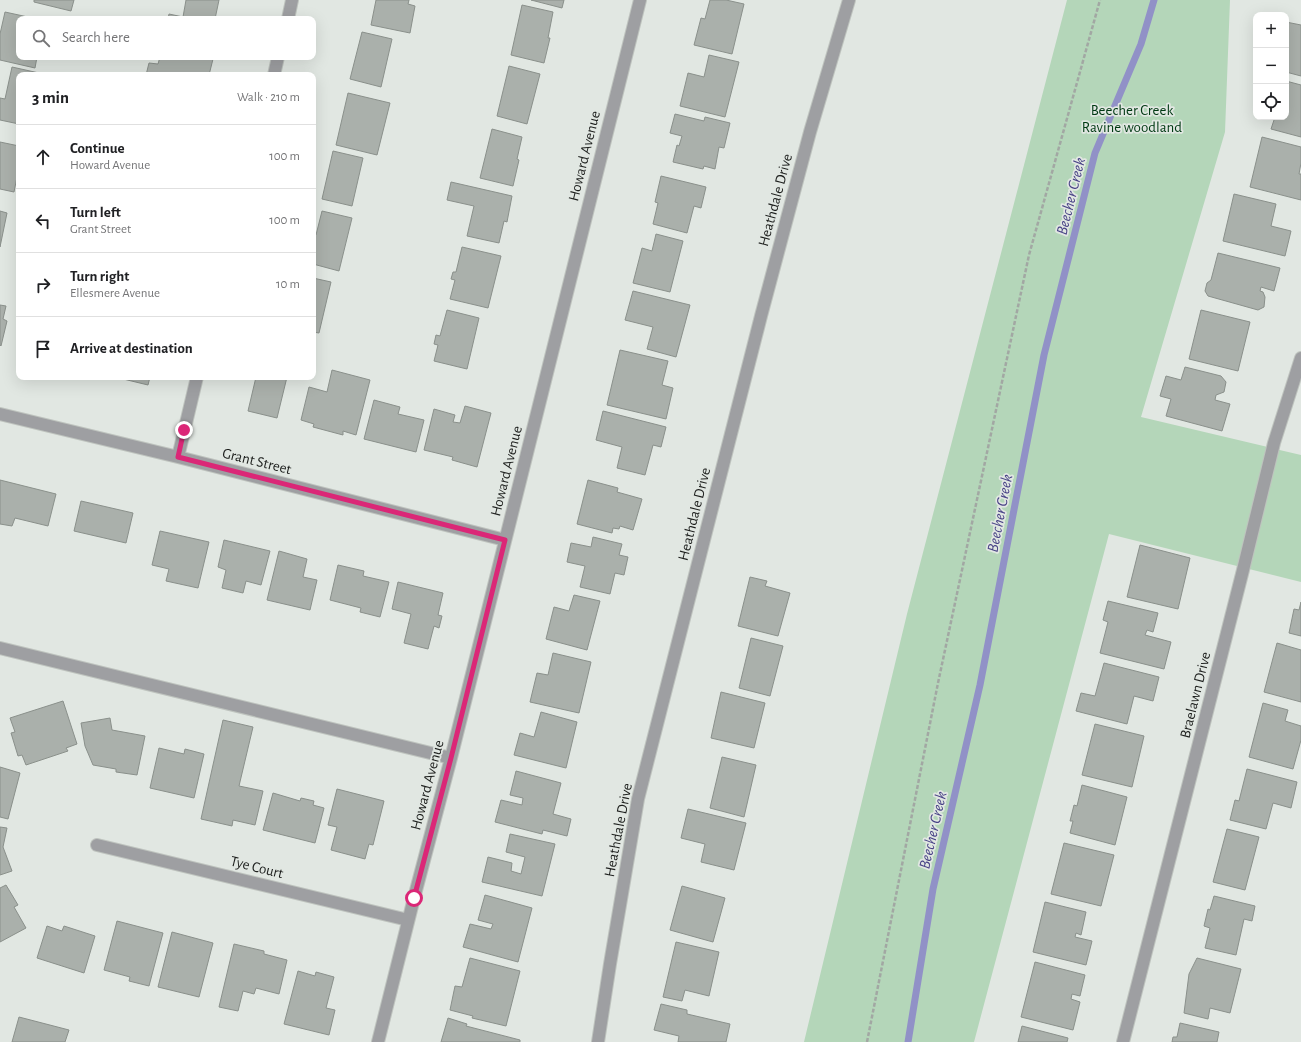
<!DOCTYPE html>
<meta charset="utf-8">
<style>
:root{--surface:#fff;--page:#f2f2f2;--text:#202124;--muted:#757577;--line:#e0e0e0}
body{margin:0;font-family:"Alegreya Sans",sans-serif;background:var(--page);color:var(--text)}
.controls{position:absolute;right:12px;top:12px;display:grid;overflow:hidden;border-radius:8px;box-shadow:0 4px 16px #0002}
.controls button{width:36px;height:36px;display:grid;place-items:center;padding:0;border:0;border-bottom:1px solid var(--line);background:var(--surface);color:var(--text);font:20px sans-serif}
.stop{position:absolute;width:12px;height:12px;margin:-9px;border:3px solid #db2777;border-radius:50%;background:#fff}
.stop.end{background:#db2777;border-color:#fff;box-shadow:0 1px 4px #0008}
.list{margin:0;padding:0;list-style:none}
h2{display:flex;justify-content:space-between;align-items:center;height:52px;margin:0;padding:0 16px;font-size:17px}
h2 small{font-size:13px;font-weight:400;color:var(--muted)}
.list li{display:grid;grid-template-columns:26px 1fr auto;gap:12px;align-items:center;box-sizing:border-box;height:64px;padding:0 16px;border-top:1px solid var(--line)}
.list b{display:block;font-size:15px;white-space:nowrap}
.list p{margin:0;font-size:13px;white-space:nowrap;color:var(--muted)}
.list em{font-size:13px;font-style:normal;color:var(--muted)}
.icon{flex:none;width:22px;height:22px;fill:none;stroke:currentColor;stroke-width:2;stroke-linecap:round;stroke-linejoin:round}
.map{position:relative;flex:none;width:1301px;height:1042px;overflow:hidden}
.search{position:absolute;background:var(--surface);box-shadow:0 4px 16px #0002;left:16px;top:16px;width:300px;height:44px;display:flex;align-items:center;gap:10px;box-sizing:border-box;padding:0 14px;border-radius:8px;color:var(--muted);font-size:15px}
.panel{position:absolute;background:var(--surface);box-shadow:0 4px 16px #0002;left:16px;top:72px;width:300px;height:308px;border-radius:8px}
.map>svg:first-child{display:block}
.green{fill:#b4d6b9}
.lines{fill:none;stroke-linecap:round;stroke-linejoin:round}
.stream{stroke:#9191c7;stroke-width:7}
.building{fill:#aab0ab;stroke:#8a908b}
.minor-casing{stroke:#bec3be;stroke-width:14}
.path{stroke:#a2a7a3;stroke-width:2.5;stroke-dasharray:4 2;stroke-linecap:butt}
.minor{stroke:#9e9fa2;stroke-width:12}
.route{stroke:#db2777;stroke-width:5}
.labels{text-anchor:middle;stroke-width:3.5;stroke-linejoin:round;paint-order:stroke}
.park-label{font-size:15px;fill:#003a13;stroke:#e1e7e2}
.street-label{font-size:15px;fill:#1c1e1c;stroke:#e1e7e2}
.water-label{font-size:16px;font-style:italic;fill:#484286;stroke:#e1e7e2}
</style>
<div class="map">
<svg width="1301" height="1042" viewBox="0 0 1301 1042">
<rect width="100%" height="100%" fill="#e1e7e2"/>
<path class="green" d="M1067,0H1230L1225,132L1141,417L1301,455V582L1109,534L974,1042H804L907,614Z"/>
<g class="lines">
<path class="stream" d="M908,1042L933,889L980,685L1044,355L1095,153L1141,44L1154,0"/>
</g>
<path class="building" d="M34,0H74L71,11L34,2Z
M186,0H219L215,19H168L169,14L183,17Z
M376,0H409L408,4L415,6L410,33L371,25Z
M531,0H564L562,8Z
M710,0H726L744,4L732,54L694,45L701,18L705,19Z
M522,5L553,12L548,38H550L544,63L511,55Z
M5,12L37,19H19V57H37L35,68L0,60V34Z
M1286,22L1301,25V76L1286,72Z
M362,32L392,39L381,87L350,79Z
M709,55L739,62L725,117L680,106L688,73L704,77Z
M160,57H202L213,59L209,75H146L149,63L158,64Z
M509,66L540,74L527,124L497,116Z
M12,67L48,75H19V124L0,120V98L5,99Z
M1286,81L1301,85V137L1271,129L1275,117H1286Z
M348,93L390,103L377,155L336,145Z
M675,114L704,121L705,117L730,123L724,148L719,147L715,169L704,166L703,169L673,162L677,145L679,146L682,136L670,133Z
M492,129L522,137L517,159L519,160L513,186L480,178Z
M1262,137L1301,147V163L1299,174H1301V200L1250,187Z
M0,142L19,146V167L14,192L0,189Z
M333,151L363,158L352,206L322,199Z
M661,176L706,187L701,208L694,206L687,233L653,224L658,203L655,202Z
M451,182L512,196L507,222L504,221L499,243L467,236L474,206L447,200Z
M1234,194L1276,204L1271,226L1291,231L1285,256L1223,241Z
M0,211L7,213L0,247Z
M322,211L352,218L339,271L313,264V235H316Z
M656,234L683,241L670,292L633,283L642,248L652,251Z
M462,247L501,256L488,308L450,299L455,280L451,279L453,272H456Z
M1218,253L1280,268L1274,291L1261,287L1260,291L1263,292L1265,297L1264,307L1258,310L1208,296L1205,291L1207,283L1211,280Z
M313,278L331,282L319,333L313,332Z
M633,291L690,305L676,357L647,349L653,327L625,320Z
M0,305L6,306L3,319L7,321L1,346L0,345Z
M447,310L479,318L467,369L434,361L438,345L434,344L436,335L440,336Z
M1201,310L1250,322L1238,371L1189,359Z
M620,350L668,361L662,385L673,388L666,419L607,405Z
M1185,367L1221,376L1226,382L1224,392L1216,395L1215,400L1230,404L1222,431L1166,416L1171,399L1160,396L1166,376L1181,380Z
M332,370L370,380L356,435L343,431V435L313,427L314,424L301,420L309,387L327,392Z
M115,377H150L148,385Z
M256,377H287L277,418L248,411Z
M374,400L400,407L398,414L424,420L416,452L364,439Z
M465,406L491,413L477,467L452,460L453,457L424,450L434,409L455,415L453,422L460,423Z
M603,411L666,427L661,447L653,445L645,475L617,468L622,447L596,440Z
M0,480L56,494L48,526L15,518L12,526L0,524Z
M588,480L618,488L617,492L642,499L633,530L620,526L619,529L613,528L612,533L577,524Z
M81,501L133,513L126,543L74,531Z
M160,531L209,542L198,588L166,581L169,569L152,565Z
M593,537L622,544L619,555L628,557L624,575L615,573L610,594L580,587L585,566L567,562L571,543L591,547Z
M224,540L270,551L261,585L246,581L243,593L222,588L226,570L218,567Z
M1140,545L1190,558L1178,609L1127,597Z
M279,551L307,559L303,577L317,580L310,610L267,600Z
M338,565L364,571L363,576L389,582L380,617L360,612L361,608L330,600Z
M750,577L767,581L765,586L790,593L778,636L738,626Z
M398,582L443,593L438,615L442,616L439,628L434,626L428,649L404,643L411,614L392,609Z
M574,595L600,601L587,650L546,639L554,607L569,611Z
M1108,601L1158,613L1153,632L1147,630L1145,635L1171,642L1164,669L1100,653L1108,622L1103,620Z
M1301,602V636L1289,633L1294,609L1299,610Z
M751,638L783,646L770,696L739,688Z
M1277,643L1301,650V702L1264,692Z
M553,653L591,662L579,713L530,702L537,673L548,675Z
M1104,663L1159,677L1153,701L1134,696L1127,724L1076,711L1081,693L1095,696Z
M721,692L765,703L754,748L711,738Z
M63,701L77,744L66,748L68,751L26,765L22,755L18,756L11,733L15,732L10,718Z
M1263,703L1288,710L1285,721L1301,726V740L1293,769L1249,757Z
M541,712L577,722L566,768L514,755L520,733L534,737Z
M110,718L112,730L145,736L137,775L116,772V769L93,765L85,746L81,723Z
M223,720L253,727L239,786L263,791L255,825L233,820L232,826L201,819Z
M1095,724L1144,736L1132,787L1082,775Z
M159,748L184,754L185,749L204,754L194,798L150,788Z
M722,757L756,765L744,817L710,808Z
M0,767L20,773L8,819L0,817Z
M1247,769L1297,782L1291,808L1273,803L1266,829L1230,820L1235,800L1239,801Z
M516,771L561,783L553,814L571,819L567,836L543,830L542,834L495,822L501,800L522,805L523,798L510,795Z
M1082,785L1127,797L1115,845L1070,833L1073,821H1070L1074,805L1077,806Z
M337,789L384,801L373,845L369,844L365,859L331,850L337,827L328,825Z
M273,793L300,801L301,798L314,801L313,805L324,808L315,843L263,830Z
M688,809L746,823L734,870L701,862L705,844L681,838Z
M0,827L7,828L3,847L12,871L0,875Z
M1227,829L1259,837L1245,890L1213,882Z
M510,834L555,844L542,896L482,882L488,857L512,863L511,871L521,874L525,857L506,852Z
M1064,843L1114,855L1101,906L1051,894Z
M6,885L18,905L14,907L26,928L0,942V888Z
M682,886L725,898L713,942L670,930Z
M485,895L532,908L518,962L463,947L470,924L491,929L493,924L478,920Z
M1214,896L1255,906L1252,921L1244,919L1236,955L1205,948L1210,928L1204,926L1208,909L1210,910Z
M1045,902L1086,912L1081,935L1076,933L1075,937L1092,941L1086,965L1033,952Z
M117,921L163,933L149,986L129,981L130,977L104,970Z
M47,926L62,931L64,926L95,936L84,973L37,958Z
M172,932L213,943L199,997L158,987Z
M676,942L719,952L709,996L685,990L682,1001L663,997Z
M234,944L264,951V954L287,960L279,994L256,988L254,994L243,991L238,1011L219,1007Z
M470,958L520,971L506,1026L472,1018L473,1016L450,1010L455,986L462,987Z
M1197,958L1241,969L1230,1013L1210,1008L1208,1019L1184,1013L1189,974Z
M1035,962L1085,975L1080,996L1072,994L1071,999L1080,1002L1073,1030L1021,1017Z
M298,971L315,976L316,972L334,977L326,1008L335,1010L329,1035L284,1024Z
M661,1004L687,1010V1014L730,1024L726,1042H678L679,1036L654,1030Z
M19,1017L69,1030L65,1042H12Z
M448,1018L467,1024L466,1026L520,1040V1042H441Z
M1180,1023L1219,1032L1217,1042H1172L1173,1037H1177Z
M1022,1026L1068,1038L1067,1042H1018Z"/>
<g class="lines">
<defs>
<path id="minor" d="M288,19L292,0
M274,75L278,57
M0,414L178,457L505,540
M178,457L197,377
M0,648L451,758
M97,845L408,920
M378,1042L414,898L451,758L640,0
M598,1042L610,964L638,799L761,316L810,132L849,0
M1123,1042L1243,570L1274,443L1301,358"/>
</defs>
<use href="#minor" class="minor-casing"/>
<path class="path" d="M867,1042L938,683L1029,255L1100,0"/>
<use href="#minor" class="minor"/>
</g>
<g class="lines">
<path class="route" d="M184,430L178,457L505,540L451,758L414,898"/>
</g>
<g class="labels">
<g class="park-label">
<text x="1132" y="115">Beecher Creek<tspan x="1132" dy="17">Ravine woodland</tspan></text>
</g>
<g class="street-label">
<text transform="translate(584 156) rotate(-76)" y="5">Howard Avenue</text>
<text transform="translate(775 200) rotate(-75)" y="5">Heathdale Drive</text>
<text transform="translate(257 461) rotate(14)" y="5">Grant Street</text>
<text transform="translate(506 471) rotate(-76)" y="5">Howard Avenue</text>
<text transform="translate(694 514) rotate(-76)" y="5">Heathdale Drive</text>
<text transform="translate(1195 695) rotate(-76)" y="5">Braelawn Drive</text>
<text transform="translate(427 785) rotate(-75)" y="5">Howard Avenue</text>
<text transform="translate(618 830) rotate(-79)" y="5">Heathdale Drive</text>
<text transform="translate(257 867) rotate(14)" y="5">Tye Court</text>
</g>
<g class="water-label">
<text transform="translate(1070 196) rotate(-76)" y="6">Beecher Creek</text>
<text transform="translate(999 513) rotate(-79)" y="6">Beecher Creek</text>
<text transform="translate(932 830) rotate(-77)" y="6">Beecher Creek</text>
</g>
</g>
</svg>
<div class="controls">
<button>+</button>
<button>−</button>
<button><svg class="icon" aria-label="locate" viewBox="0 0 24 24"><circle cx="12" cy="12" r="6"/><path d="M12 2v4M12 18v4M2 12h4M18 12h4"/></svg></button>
</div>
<div class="stop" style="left:414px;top:898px"></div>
<div class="stop end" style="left:184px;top:430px"></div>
<div class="search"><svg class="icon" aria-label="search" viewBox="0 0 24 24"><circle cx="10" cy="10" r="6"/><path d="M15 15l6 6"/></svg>Search here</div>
<section class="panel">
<h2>3 min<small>Walk · 210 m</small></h2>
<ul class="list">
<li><svg class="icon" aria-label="ahead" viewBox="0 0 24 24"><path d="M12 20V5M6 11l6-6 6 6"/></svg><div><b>Continue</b><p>Howard Avenue</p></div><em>100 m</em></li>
<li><svg class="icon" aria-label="left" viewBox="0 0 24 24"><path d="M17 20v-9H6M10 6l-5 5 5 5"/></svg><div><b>Turn left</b><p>Grant Street</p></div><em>100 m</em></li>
<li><svg class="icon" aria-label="right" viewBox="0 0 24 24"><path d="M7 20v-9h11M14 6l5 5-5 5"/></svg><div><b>Turn right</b><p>Ellesmere Avenue</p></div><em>10 m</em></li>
<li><svg class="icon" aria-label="arrive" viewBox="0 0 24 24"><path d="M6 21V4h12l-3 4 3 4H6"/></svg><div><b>Arrive at destination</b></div></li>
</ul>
</section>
</div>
